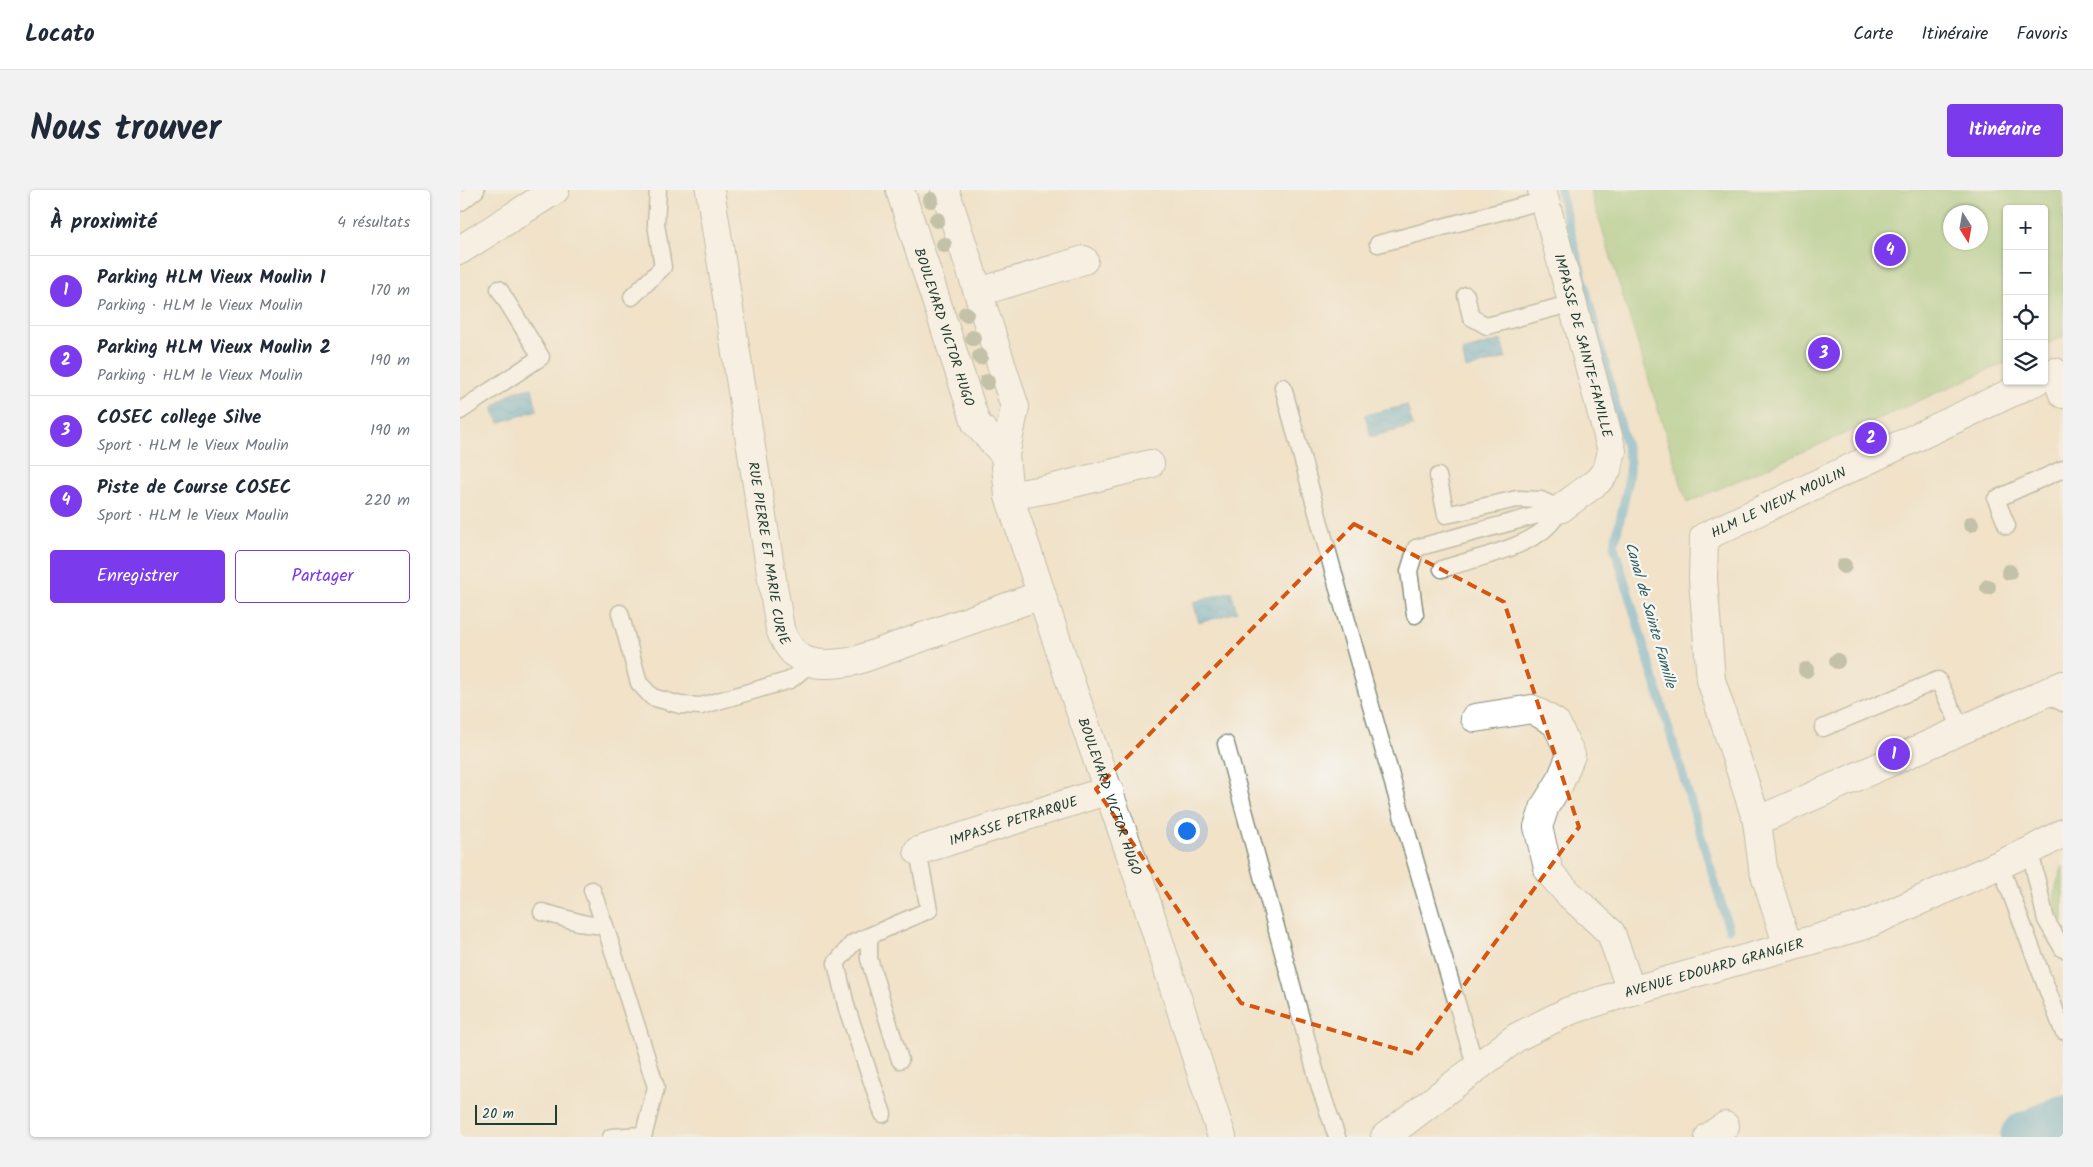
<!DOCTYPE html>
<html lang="fr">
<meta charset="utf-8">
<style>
:root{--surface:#fff;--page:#f2f2f3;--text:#1f2937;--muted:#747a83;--line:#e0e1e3;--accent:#7c3aed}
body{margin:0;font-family:Kalam,sans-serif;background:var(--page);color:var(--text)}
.controls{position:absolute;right:15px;top:15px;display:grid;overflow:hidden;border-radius:5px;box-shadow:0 1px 4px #0004}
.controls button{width:45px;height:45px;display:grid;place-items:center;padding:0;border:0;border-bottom:1px solid var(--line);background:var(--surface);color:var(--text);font:25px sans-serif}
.compass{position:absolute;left:1483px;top:15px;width:45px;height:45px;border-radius:50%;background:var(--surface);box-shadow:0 1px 4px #0004;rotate:169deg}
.scale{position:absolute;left:15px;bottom:12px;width:82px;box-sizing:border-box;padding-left:5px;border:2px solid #1f3d34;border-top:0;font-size:14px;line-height:18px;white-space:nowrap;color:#1f3d34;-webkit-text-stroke:4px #f6f6f2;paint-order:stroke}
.you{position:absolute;left:726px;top:640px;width:18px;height:18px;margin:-12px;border:4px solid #fff;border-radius:50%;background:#1a73e8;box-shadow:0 0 0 8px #1a73e833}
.badge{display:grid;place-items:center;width:32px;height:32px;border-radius:50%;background:var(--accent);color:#fff;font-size:16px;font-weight:700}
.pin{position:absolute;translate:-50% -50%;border:2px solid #fff;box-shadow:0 1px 5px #0006}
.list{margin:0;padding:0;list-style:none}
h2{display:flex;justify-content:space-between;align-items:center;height:65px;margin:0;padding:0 20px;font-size:21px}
h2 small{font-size:16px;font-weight:400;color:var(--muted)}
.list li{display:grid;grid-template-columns:32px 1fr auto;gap:15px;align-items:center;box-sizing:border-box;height:70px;padding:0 20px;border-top:1px solid var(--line)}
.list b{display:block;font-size:19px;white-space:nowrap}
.list p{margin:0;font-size:16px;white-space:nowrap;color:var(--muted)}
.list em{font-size:16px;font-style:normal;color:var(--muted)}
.actions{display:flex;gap:10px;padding:15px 20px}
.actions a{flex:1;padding:11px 0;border:1px solid var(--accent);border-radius:5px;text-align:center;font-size:18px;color:var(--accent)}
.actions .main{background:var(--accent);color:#fff}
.icon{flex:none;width:28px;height:28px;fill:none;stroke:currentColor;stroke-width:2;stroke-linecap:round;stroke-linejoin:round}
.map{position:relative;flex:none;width:1603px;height:947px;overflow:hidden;border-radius:5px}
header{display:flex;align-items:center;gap:30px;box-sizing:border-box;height:70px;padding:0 25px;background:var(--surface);border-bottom:1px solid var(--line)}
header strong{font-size:24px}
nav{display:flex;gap:28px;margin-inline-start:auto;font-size:18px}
.intro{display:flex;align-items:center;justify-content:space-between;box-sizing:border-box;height:120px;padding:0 30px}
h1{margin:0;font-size:35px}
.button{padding:12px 22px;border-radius:5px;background:var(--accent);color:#fff;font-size:18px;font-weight:700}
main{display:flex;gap:30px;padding:0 30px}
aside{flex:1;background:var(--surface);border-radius:5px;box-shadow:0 1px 4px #0004}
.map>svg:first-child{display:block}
.grass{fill:#92c677;stroke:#588256;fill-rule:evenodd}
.forest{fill:url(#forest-crowns);stroke:#4a744e}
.water{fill:url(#water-waves);stroke:#3a7482}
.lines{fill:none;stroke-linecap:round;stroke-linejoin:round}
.stream{stroke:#54aad0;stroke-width:9}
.river{stroke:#54aad0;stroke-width:50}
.service-casing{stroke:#88907e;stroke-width:19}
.minor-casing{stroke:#88907e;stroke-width:30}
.secondary-casing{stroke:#88907e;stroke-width:30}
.service{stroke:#fff;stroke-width:16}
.minor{stroke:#fff;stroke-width:28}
.secondary{stroke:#fff;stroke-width:28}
.tree{fill:#8d9a80}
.marked{fill:none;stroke:#d45610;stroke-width:4;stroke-dasharray:10 6;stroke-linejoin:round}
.labels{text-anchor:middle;stroke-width:4.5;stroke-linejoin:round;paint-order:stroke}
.street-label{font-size:14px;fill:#1f3d34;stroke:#f6f6f2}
.water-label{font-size:15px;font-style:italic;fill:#2f5e63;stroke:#f6f6f2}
</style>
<header>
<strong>Locato</strong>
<nav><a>Carte</a><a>Itinéraire</a><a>Favoris</a></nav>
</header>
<div class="intro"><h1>Nous trouver</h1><a class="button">Itinéraire</a></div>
<main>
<aside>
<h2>À proximité<small>4 résultats</small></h2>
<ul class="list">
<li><span class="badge">1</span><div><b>Parking HLM Vieux Moulin 1</b><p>Parking · HLM le Vieux Moulin</p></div><em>170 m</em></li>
<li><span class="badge">2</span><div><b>Parking HLM Vieux Moulin 2</b><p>Parking · HLM le Vieux Moulin</p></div><em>190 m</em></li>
<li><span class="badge">3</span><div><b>COSEC college Silve</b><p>Sport · HLM le Vieux Moulin</p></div><em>190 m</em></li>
<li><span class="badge">4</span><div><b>Piste de Course COSEC</b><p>Sport · HLM le Vieux Moulin</p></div><em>220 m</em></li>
</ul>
<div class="actions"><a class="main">Enregistrer</a><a>Partager</a></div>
</aside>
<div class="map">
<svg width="1603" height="947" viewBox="0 0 1603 947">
<defs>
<pattern id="forest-crowns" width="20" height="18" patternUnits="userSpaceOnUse" patternTransform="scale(1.25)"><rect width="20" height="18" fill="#75ab68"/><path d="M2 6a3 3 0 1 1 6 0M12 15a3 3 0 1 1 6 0" fill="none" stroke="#5f8c56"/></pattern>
<pattern id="water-waves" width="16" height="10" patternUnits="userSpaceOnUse" patternTransform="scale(1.25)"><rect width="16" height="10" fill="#54aad0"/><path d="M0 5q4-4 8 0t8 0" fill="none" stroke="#458caa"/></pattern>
</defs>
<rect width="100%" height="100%" fill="#f6f6f2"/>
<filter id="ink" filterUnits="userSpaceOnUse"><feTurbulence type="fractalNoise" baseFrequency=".02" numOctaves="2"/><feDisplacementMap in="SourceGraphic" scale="10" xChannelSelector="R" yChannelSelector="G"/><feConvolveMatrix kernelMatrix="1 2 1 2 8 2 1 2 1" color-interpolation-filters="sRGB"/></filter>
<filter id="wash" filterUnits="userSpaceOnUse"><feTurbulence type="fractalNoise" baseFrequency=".0096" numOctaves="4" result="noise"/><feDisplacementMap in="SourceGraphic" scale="20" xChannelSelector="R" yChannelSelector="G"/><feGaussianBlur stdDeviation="1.12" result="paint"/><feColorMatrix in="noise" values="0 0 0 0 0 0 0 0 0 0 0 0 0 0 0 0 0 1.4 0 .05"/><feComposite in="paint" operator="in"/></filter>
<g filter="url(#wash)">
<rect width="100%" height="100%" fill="#f1e2c8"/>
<path class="grass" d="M1130,0H1603V147L1584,155V19H1547V172L1227,313ZM1520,22V52H1490V22Z
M1603,676V733C1589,716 1595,694 1603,676Z"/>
<path class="forest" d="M1603,934V947H1578Z"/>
<path class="water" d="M1041,150L1046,168L1006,179L1002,161Z
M72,198L77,220L39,233L32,218L53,202Z
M947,215L953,236L911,247L905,225Z
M771,401L777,422L739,433L733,412Z"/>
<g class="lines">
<path class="stream" d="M1100,0L1170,271L1167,299L1154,356L1269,739"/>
<path class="river" d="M1565,947L1603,930"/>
</g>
</g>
<g filter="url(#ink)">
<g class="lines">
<defs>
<path id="service" d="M0,13L16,0
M918,54L1085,10
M1006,105L1011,127L1027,136L1113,113
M172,107L203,77L196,34L198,0
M823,197C884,425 949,652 1016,878
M0,221L81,167L39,99
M978,286L986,325L1057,309L1081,310L1100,319
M1547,336L1536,309L1603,279
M982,379C1012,369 1068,358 1089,335C1094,331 1097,324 1100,319
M160,423L179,493L192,507L220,515L241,516L330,490L351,473
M955,425L949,381L956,358L1100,319
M1585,503L1603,513
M1363,538L1478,490L1502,540
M766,554L860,898L877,947
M1570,661L1586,730L1603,759
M1540,675L1603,841
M132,700L145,736L196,897L183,947
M82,722L126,734L145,736
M409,747V769L440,870
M423,924L387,819L376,773L393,753L469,720L458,661
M151,947L182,945"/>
<g id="minor">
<path id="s1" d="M250,0L320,439C334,478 360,477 395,471L581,405"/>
<path id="s2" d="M440,0L516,233L545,265"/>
<path id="s3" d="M485,0L555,217L545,265L549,306L614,503L677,683L762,947"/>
<path id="s4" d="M1082,0L1152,261L1147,280L1138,291L1100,319"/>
<path d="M519,102L624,70"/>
<path d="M1584,187L1595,182L1603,204"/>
<path d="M549,306L594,298L690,274"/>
<path d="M1015,528L1072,519L1096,533L1111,565L1100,592L1085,616L1078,637L1089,682L1110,705L1151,743L1171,801"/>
<path d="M1297,631L1603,495"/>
<path id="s5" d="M458,661L649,600"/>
<path id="s6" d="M1328,757L1303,678L1297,631L1251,490L1243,389L1244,347L1576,191"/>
<path id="s7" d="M925,947L1057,847L1109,821L1171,801L1405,735L1570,661L1603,643"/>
<path d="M1249,947L1265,936"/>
</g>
<path id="secondary" d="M0,60L95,0"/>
</defs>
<use href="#service" class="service-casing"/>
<use href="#minor" class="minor-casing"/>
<use href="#secondary" class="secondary-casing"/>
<use href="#service" class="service"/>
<use href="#minor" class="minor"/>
<use href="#secondary" class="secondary"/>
</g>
<g class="tree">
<circle cx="471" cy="10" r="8"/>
<circle cx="477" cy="30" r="8"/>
<circle cx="484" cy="55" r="8"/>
<circle cx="506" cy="124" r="8"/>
<circle cx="513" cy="148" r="8"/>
<circle cx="520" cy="167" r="8"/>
<circle cx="527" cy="192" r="8"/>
<circle cx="1511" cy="334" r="8"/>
<circle cx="1384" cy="376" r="8"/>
<circle cx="1549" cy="382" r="8"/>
<circle cx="1528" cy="397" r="8"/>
<circle cx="1377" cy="471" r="8"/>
<circle cx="1346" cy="480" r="8"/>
</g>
</g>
<path d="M0 0H1603V947H0ZM894,334L1044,412L1119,637L954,864L781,813L636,599Z" fill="#f1e2c8" fill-opacity=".55" fill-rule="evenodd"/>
<path class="marked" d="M894,334L1044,412L1119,637L954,864L781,813L636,599Z"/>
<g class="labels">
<g class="street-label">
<text dy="5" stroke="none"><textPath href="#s2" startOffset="144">BOULEVARD VICTOR HUGO</textPath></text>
<text dy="5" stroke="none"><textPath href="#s4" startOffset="161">IMPASSE DE SAINTE-FAMILLE</textPath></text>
<text dy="5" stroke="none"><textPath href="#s6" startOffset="504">HLM LE VIEUX MOULIN</textPath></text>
<text dy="5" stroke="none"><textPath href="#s1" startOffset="368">RUE PIERRE ET MARIE CURIE</textPath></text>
<text dy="5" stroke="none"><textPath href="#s3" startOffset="635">BOULEVARD VICTOR HUGO</textPath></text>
<text dy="5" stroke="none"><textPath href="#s5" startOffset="100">IMPASSE PETRARQUE</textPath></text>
<text dy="5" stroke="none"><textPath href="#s7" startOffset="375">AVENUE EDOUARD GRANGIER</textPath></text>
</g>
<g class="water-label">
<text transform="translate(1191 425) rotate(74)" y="5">Canal de Sainte Famille</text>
</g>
</g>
</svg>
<div class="controls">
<button>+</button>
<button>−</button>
<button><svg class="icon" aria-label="locate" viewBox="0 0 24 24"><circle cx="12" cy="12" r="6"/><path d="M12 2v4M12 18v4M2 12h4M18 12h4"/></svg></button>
<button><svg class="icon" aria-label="layers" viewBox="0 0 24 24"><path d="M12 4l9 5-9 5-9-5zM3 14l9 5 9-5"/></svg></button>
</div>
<svg class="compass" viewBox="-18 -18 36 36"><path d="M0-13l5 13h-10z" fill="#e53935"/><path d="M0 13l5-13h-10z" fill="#747a83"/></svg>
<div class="scale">20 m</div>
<div class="you"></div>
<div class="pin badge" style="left:1434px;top:564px">1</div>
<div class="pin badge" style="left:1411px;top:248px">2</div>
<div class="pin badge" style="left:1364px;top:163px">3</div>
<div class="pin badge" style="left:1430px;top:60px">4</div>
</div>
</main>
